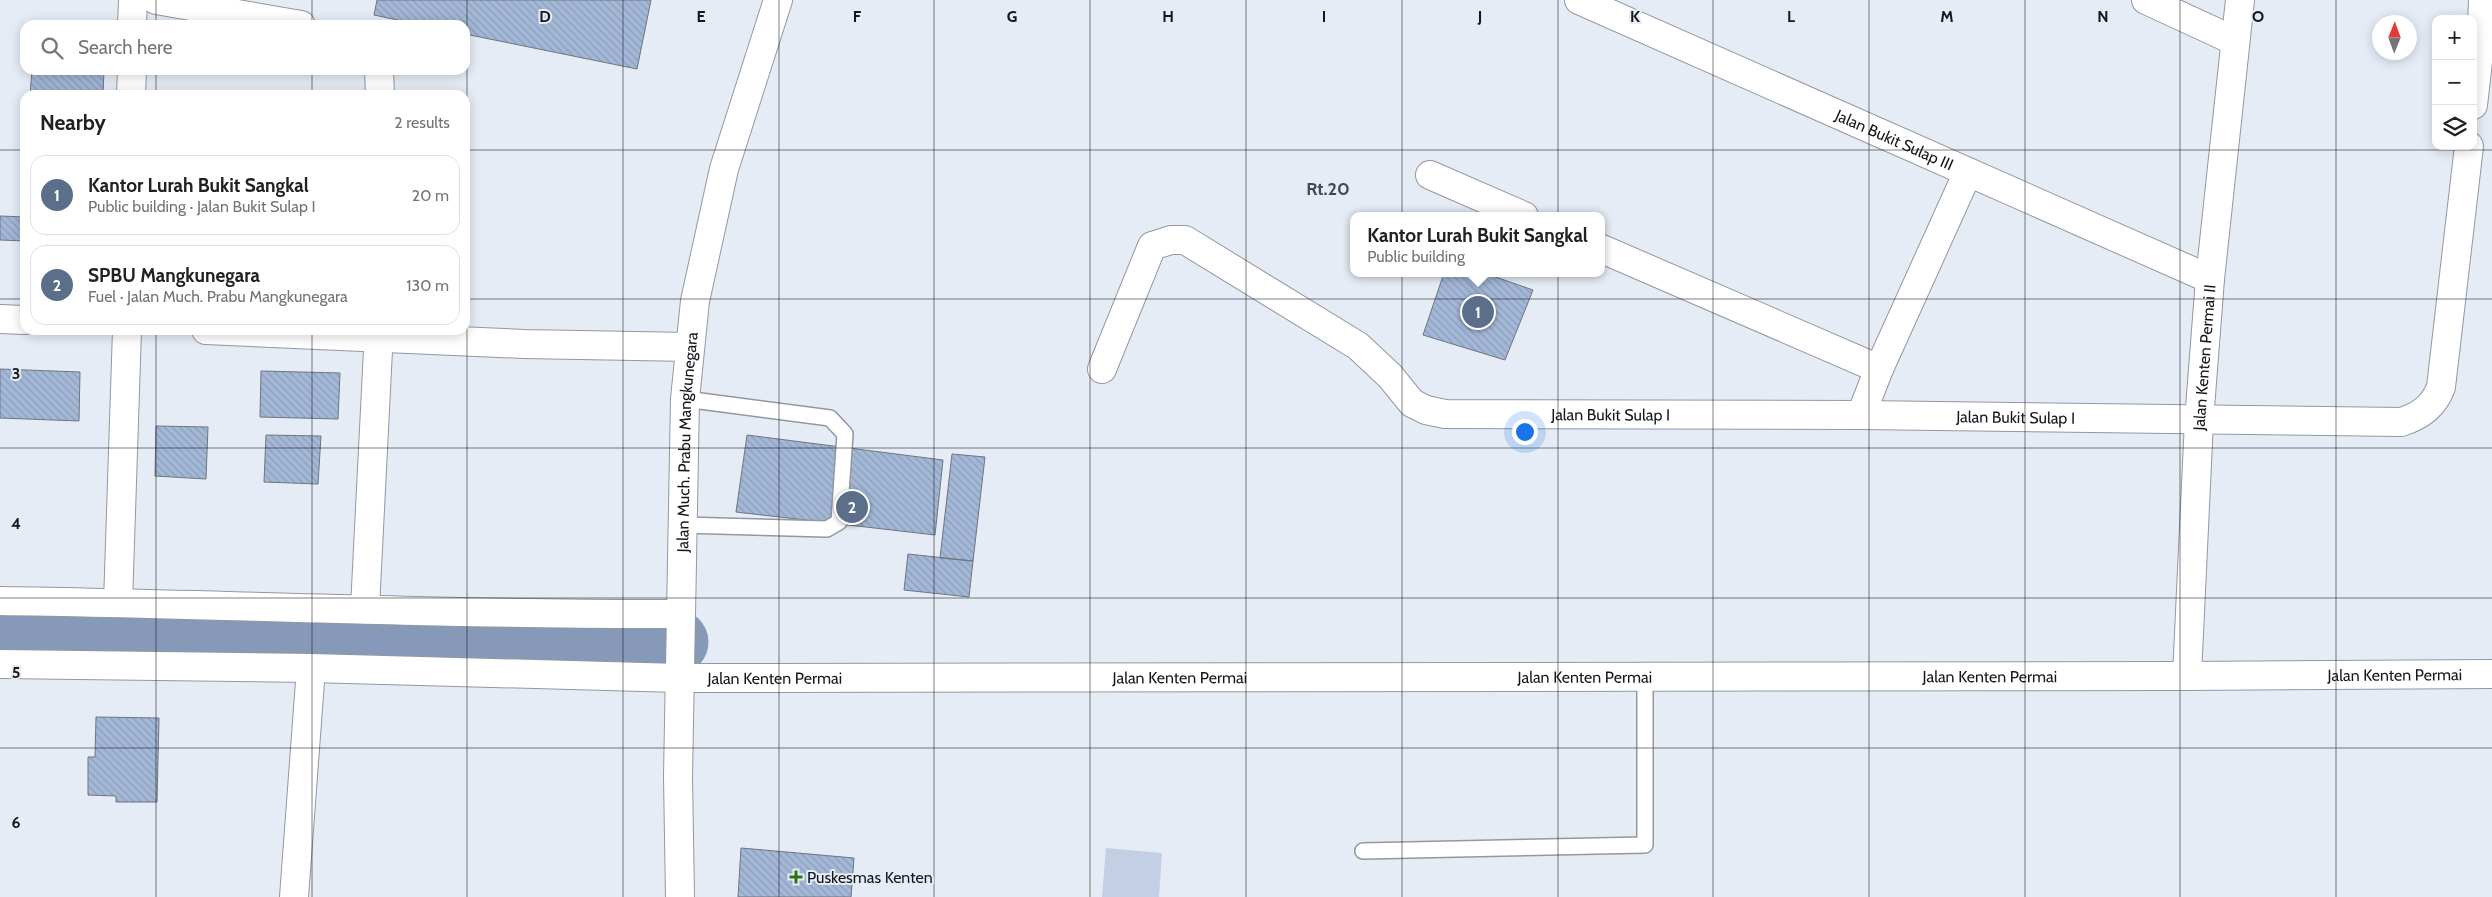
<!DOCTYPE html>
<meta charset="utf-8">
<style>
:root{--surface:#fff;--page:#f2f2f2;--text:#202124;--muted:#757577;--line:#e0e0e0;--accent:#2f7312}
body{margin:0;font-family:Cabin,sans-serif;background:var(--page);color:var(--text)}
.controls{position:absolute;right:15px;top:15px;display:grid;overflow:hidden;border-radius:10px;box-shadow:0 2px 12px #0003}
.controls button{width:45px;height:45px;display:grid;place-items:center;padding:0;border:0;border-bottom:1px solid var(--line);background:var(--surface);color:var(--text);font:25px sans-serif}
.compass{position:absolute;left:2372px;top:15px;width:45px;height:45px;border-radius:50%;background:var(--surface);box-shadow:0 2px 12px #0003;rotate:1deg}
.you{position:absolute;left:1524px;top:431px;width:18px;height:18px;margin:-12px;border:4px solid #fff;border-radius:50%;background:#1a73e8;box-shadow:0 0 0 8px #1a73e833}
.badge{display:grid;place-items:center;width:32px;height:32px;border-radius:50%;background:var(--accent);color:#fff;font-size:16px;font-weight:700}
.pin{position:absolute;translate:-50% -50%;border:2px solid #fff;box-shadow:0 1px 5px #0006}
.popup{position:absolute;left:1350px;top:212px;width:255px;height:65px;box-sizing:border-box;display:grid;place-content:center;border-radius:10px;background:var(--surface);filter:drop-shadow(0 1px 4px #0005);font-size:16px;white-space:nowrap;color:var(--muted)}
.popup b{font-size:19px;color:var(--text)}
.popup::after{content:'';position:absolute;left:50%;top:100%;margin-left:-10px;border:10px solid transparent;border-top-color:var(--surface)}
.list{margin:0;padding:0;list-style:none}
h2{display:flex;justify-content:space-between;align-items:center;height:65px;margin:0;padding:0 20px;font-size:21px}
h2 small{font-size:16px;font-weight:400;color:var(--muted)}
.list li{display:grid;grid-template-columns:32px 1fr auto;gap:15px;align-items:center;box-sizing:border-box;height:80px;margin:0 10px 10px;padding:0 10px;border:1px solid var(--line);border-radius:15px}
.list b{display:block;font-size:19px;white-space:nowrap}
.list p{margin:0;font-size:16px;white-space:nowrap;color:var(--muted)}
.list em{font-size:16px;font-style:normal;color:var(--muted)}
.icon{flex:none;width:28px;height:28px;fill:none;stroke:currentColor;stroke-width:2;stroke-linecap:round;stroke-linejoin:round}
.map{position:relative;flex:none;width:2492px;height:897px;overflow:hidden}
.search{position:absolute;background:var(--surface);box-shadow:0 2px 12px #0003;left:20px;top:20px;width:450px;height:55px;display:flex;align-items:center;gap:12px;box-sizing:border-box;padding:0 18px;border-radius:15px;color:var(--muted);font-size:19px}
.panel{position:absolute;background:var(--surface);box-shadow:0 2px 12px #0003;left:20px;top:90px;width:450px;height:245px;border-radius:15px}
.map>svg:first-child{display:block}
.pitch{fill:#c2cfe4}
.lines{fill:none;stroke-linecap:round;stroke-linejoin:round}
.river{stroke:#8699b8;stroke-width:65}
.building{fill:url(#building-back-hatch);stroke:#70757f}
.service-casing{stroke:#9298a2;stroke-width:18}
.minor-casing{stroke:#9298a2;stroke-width:30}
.secondary-casing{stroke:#9298a2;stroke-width:30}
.service{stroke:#fff;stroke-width:15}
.minor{stroke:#fff;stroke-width:28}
.secondary{stroke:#fff;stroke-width:28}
.grid{fill:none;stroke:#15171b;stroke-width:1;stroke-opacity:0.55}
.poi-dot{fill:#2f7312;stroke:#e5ecf6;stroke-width:2}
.labels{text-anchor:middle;stroke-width:4;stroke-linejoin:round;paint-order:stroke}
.street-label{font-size:16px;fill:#15171b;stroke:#e5ecf6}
.poi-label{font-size:16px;fill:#15171b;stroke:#e5ecf6;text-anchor:start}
.neighbourhood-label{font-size:18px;font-weight:bold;fill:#434851;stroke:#e5ecf6}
.grid-label{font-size:16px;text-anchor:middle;font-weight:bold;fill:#15171b;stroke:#e5ecf6;stroke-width:4;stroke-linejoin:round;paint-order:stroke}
</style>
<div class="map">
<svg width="2492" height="897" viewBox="0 0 2492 897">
<defs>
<pattern id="building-back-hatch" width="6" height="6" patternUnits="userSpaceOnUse" patternTransform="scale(1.25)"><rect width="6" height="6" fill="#a3b7d7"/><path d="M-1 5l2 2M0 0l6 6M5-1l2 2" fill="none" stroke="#8b9db8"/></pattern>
</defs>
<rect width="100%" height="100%" fill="#e5ecf6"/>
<path class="pitch" d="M1106,848L1162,853L1159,897H1102Z"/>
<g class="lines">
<path class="river" d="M0,633L598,644L676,642"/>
</g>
<path class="building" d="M377,0H651L637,69L465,34V25H421L374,15Z
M36,21L100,25H35Z
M32,70H104L103,95H30Z
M0,216L25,217V241L0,240Z
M1444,273H1484L1533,290L1505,360L1423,335Z
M0,369L80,372L79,421L0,418Z
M261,371L340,373L338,419L260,417Z
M156,426L208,427L206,479L155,476Z
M266,435L321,436L318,484L264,482Z
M747,435L943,460L935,535L736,512Z
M952,454L985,457L973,561L940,558Z
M908,554L973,561L969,597L904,590Z
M96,717L159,718L157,802H116V796L88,795V757H95Z
M741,848L854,858L851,897H738Z"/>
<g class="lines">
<defs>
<path id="service" d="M683,525L827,529L839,522L845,434L830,418L685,399
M1363,851L1645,845V677"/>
<g id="minor">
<path d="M156,0L301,25"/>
<path id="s1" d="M1579,0L2210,279"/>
<path d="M2146,0L2235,41"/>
<path d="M2483,0L2482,27L2492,28"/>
<path d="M132,25L133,0"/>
<path d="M379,70L380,95"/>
<path d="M131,95L132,70"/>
<path d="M2473,105L2482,27"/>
<path d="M1430,175L1524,216"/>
<path d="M1602,249L1879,369L1861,415"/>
<path d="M0,319L25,320"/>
<path d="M206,330L524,344L690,347"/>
<path id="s2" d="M1102,369L1152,246L1171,240H1185L1358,346L1390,376L1412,403L1426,410L1445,414L1861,415L2401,422C2421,416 2434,406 2441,387L2469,146"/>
<path d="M1879,369L1968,172"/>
<path d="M0,601C227,604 454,615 680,614"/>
<path d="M118,603L127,330"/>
<path d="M365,608L379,330"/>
<path id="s3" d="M0,664L311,668L679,678L2187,676L2492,674"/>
<path id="s4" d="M2187,676L2199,421L2210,279L2240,0"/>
<path d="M294,897L311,668"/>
</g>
<g id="secondary">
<path id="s5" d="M680,897L678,777L685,399L695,301L724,169L778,0"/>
</g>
</defs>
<use href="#service" class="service-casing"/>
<use href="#minor" class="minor-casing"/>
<use href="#secondary" class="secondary-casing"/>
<use href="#service" class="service"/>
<use href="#minor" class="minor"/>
<use href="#secondary" class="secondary"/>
</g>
<path class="grid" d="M156,0V25M312,0V25M467,0V897M623,0V897M779,0V897M934,0V897M1090,0V897M1246,0V897M1402,0V897M1558,0V897M1713,0V897M1869,0V897M2025,0V897M2180,0V897M2336,0V897M156,70V95M312,70V95M0,150H25M465,150H2492M0,299H25M465,299H2492M156,330V897M312,330V897M0,448H2492M0,598H2492M0,748H2492"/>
<path class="poi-dot" d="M793.5 869.5h5v5h5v5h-5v5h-5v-5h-5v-5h5z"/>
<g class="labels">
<g class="street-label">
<text dy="6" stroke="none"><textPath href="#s1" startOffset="345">Jalan Bukit Sulap III</textPath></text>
<text dy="6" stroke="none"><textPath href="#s4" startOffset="319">Jalan Kenten Permai II</textPath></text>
<text dy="6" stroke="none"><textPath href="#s2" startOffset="649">Jalan Bukit Sulap I</textPath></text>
<text dy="6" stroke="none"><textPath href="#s2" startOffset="1054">Jalan Bukit Sulap I</textPath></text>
<text dy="6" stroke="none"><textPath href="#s5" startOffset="455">Jalan Much. Prabu Mangkunegara</textPath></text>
<text dy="6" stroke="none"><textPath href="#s3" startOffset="2395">Jalan Kenten Permai</textPath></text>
<text dy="6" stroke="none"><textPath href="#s3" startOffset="1585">Jalan Kenten Permai</textPath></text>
<text dy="6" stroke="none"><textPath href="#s3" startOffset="1990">Jalan Kenten Permai</textPath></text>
<text dy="6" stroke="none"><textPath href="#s3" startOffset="775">Jalan Kenten Permai</textPath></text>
<text dy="6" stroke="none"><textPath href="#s3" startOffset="1180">Jalan Kenten Permai</textPath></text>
</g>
<g class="poi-label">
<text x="807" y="883">Puskesmas Kenten</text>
</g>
<g class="neighbourhood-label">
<text x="1328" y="195">Rt.20</text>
</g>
</g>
<g class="grid-label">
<text x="545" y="22">D</text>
<text x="701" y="22">E</text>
<text x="857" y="22">F</text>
<text x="1012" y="22">G</text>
<text x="1168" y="22">H</text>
<text x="1324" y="22">I</text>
<text x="1480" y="22">J</text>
<text x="1635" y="22">K</text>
<text x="1791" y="22">L</text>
<text x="1947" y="22">M</text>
<text x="2103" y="22">N</text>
<text x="2258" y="22">O</text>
<text x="16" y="379">3</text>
<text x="16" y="529">4</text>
<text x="16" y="678">5</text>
<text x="16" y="828">6</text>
</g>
</svg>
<div class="controls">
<button>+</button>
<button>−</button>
<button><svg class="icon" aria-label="layers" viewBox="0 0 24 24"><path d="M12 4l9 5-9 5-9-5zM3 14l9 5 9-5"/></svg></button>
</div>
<svg class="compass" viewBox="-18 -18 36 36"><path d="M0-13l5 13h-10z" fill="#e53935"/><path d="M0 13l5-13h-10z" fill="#757577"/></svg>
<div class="you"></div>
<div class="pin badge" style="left:1478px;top:312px;background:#5c6f8a">1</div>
<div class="popup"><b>Kantor Lurah Bukit Sangkal</b>Public building</div>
<div class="pin badge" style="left:852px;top:507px;background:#5c6f8a">2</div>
<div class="search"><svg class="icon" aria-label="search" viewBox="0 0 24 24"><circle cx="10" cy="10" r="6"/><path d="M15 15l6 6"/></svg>Search here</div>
<section class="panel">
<h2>Nearby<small>2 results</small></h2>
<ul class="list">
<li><span class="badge" style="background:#5c6f8a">1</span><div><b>Kantor Lurah Bukit Sangkal</b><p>Public building · Jalan Bukit Sulap I</p></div><em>20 m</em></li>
<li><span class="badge" style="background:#5c6f8a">2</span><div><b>SPBU Mangkunegara</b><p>Fuel · Jalan Much. Prabu Mangkunegara</p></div><em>130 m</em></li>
</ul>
</section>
</div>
